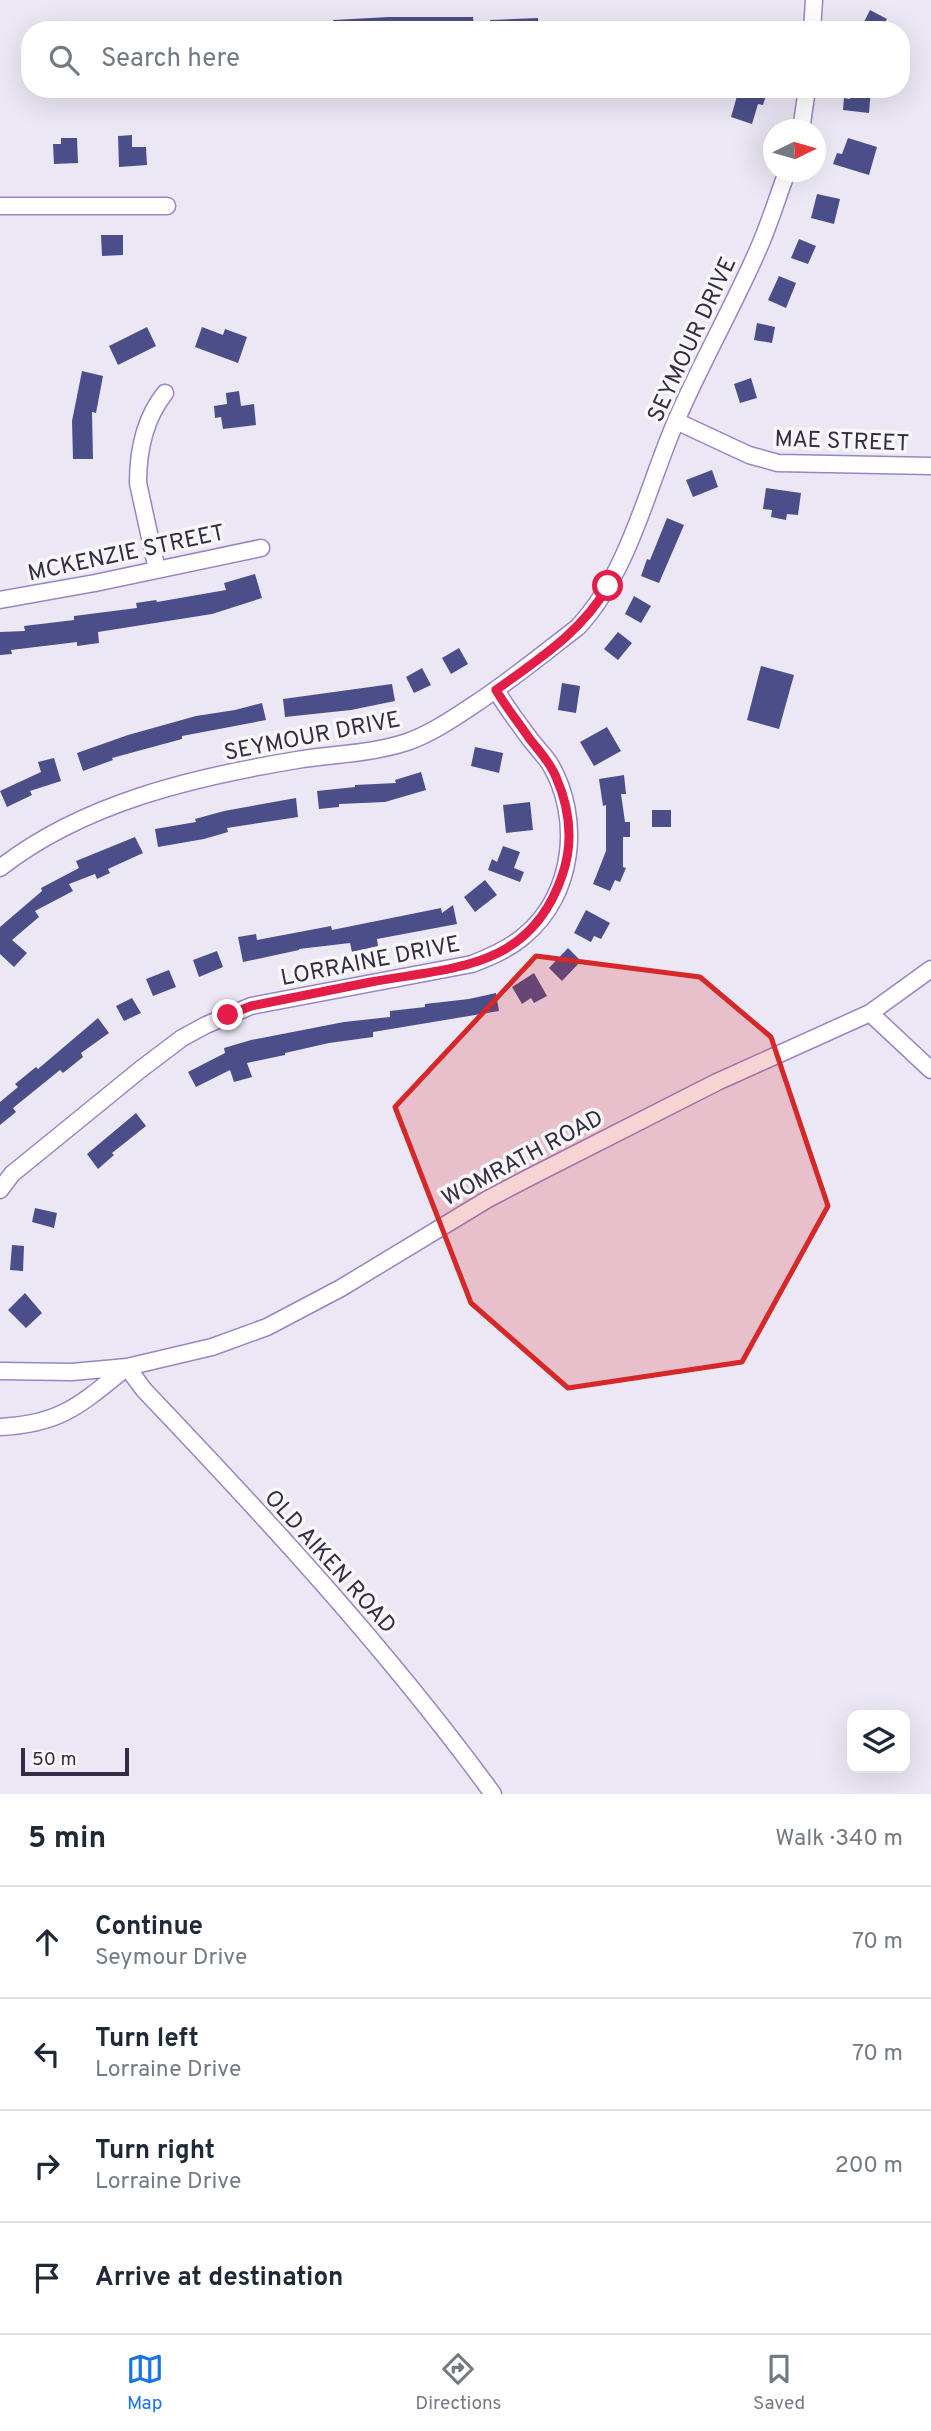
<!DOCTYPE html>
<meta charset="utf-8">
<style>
:root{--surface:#fff;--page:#f2f2f3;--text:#1f2937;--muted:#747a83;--line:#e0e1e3;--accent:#1a73e8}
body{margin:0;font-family:Overpass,sans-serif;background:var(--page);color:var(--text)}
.controls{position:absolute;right:21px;bottom:21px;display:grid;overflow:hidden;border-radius:14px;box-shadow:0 7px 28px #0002}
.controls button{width:63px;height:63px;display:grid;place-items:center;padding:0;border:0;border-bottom:2px solid var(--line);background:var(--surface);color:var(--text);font:35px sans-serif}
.compass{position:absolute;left:763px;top:119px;width:63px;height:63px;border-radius:50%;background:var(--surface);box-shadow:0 7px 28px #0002;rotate:85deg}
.scale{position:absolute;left:21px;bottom:18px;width:108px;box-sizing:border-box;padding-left:7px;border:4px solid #352b46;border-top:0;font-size:19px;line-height:24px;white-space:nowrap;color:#352b46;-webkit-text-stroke:5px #f7f7f7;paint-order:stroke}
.stop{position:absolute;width:21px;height:21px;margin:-16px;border:5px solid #e11d48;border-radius:50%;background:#fff}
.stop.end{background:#e11d48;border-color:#fff;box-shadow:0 2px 7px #0008}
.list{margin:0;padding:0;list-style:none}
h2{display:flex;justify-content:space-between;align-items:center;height:91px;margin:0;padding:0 28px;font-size:30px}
h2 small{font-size:23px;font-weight:400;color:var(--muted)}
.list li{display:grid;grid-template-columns:46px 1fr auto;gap:21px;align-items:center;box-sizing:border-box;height:112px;padding:0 28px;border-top:2px solid var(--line)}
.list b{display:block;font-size:26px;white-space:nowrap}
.list p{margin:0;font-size:23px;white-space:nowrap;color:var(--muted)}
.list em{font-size:23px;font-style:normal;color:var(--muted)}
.icon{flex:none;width:38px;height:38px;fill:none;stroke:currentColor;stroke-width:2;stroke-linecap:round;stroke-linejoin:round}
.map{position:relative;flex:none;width:931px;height:1794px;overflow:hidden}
.search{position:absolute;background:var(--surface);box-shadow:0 7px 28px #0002;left:21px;right:21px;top:21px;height:77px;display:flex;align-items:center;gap:18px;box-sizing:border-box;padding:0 24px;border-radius:28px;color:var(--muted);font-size:26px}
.sheet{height:539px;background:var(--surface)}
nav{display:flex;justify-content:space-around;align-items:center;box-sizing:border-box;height:98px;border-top:2px solid var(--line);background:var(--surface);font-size:19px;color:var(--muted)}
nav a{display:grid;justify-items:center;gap:4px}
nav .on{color:var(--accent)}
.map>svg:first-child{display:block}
.building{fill:#4c4e8a}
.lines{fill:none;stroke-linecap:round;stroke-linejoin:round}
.minor-casing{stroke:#9b84c4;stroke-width:19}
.minor{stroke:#fff;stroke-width:16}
.route{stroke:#e11d48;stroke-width:9}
.marked{fill:#d62828;fill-opacity:0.2;stroke:#d62828;stroke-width:5;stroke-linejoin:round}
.labels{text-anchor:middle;stroke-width:7;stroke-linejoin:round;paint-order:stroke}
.street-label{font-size:23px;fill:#352b46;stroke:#f7f7f7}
</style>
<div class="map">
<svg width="931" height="1794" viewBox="0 0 931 1794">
<rect width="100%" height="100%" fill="#ece7f5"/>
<path class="building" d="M870,10L887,19L881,30H860Z
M389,17H473L474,30H333V20Z
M538,18L539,30H490V20Z
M739,89H757L767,92L763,105L758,104L752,124L731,117Z
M851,89H871L869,113L843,110L844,98L850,99Z
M132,135V147H146L147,165L119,167L118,136Z
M61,138H77L78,163L54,164L53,144H61Z
M848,138L877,147L869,175L833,164L837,153L842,154Z
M817,194L840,199L834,224L811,218Z
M101,235H123V255L102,256Z
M799,239L816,246L808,264L791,258Z
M779,276L796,283L786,308L768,300Z
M757,323L775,327L772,343L754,340Z
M147,327L156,346L118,365L109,346Z
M202,327L223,335L225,329L247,337L238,363L195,347Z
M82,371L103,376L96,413L92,412L93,459H73L72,421Z
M751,378L757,398L740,403L734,384Z
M239,391L241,406L254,404L256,425L223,429L221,417L215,418L214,406L227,404L226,393Z
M712,470L718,487L693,497L686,480Z
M766,488L801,493L798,515L787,514L786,520L771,517L772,510L763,509Z
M667,518L684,525L659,583L641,576L647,559L650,560Z
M255,574L262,598L212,614L98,632L99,643L77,646V642L11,650L12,654L0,655V632L25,631L24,626L74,620V616L137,608L136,603L156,600L157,602L226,590L224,583Z
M634,596L651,606L641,623L625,614Z
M618,632L632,643L618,660L604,649Z
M459,648L468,664L451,674L442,658Z
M761,666L794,675L779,729L747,720Z
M422,668L431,685L414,693L406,677Z
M562,683L580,686L576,713L558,710Z
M392,684L395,701L351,710L285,717L283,699Z
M262,703L266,720L182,736V739L112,758L113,760L83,771L77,753L128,735L196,716L235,710Z
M607,727L621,751L594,766L580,742Z
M475,747L503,753L499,773L471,766Z
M54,758L61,781L30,791L32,795L7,807L0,791L41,772L38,762Z
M421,772L426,790L385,802L339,804V807L319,809L317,791L355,787V785L396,783L395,780Z
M624,775L626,794H621L625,822H630V837H623V867L626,868L620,882L615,880L610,891L593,884L606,851V805L603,806L599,779Z
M296,798L298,817L227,828L228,832L204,839L158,847L155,829L196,822L195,819L224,811Z
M530,802L533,830L506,833L503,805Z
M652,810H671V827H652Z
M135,837L143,853L108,869L110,873L97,879L95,874L69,884L73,891L35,911L39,917L12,940L27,953L14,967L0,954V927L42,891L41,888L79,868L76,861Z
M503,846L520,852L514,868L524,872L520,882L488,870L492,859L497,862Z
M485,880L497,895L475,912L464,897Z
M453,905L457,924L377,939L378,946L352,952L350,943L299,949V950L243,962L238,937L256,934L257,940L331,926L332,930L441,908L442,913Z
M586,910L610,923L601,939L594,936L591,942L574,933Z
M568,948L581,961L562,981L549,968Z
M217,951L223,967L199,977L193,960Z
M169,970L176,987L153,996L146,979Z
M534,973L547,996L534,1003L531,998L522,1004L512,987Z
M496,993L499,1011L373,1032V1037L329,1043L285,1053V1055L247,1063L252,1077L234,1082L230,1070L196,1087L188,1072L225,1053L224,1048L251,1040L344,1022L390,1017V1011L425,1007V1004L469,999Z
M132,998L141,1013L124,1021L116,1006Z
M98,1018L109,1033L81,1053L83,1057L63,1073L60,1070L13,1108L16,1112L0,1125V1102L18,1087L15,1084L36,1067L38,1069Z
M136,1113L146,1126L112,1153L114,1155L98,1169L87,1154Z
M35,1208L57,1213L54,1228L32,1222Z
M12,1245L24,1246L23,1271L10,1270Z
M25,1293L42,1313L26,1328L8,1310Z"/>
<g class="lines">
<defs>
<path id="minor" d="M812,30L814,0
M801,130L807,89
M0,206H167
M676,421L749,455L778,463L931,466
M157,570L138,483C138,452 145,418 165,393
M0,600L95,583L261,548
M0,868C83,803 194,777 297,760C333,754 371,754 407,742C430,734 451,720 472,706C509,682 543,654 578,627C629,572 647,488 676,421C701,363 732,309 757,252C769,226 777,198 787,172
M870,1013L931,1070
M0,1190L12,1174L141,1069L182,1038L206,1025L251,1006L472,964C490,957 509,949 524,936C574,895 582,818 550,764C544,755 536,747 530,739C518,723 506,707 496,690
M127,1367L144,1390C266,1518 388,1650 493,1794
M0,1371L72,1372L127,1367L212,1347L267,1327L341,1288L488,1199L532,1176L717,1082L870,1013L931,969
M0,1427C62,1424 81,1404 127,1367"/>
</defs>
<use href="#minor" class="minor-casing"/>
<use href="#minor" class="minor"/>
</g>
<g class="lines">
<path class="route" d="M228,1015L251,1006C291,998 331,990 371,982C455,967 530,969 562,876C574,842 570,809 556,777C550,762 539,751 529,738C518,722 506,707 496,690C537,660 582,632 608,586"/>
</g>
<path class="marked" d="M536,956L700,977L771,1037L828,1206L742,1362L568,1388L471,1303L395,1107Z"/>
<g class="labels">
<g class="street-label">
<text transform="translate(691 339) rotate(-65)" y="8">SEYMOUR DRIVE</text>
<text transform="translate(842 440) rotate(2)" y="8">MAE STREET</text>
<text transform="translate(126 552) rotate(-12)" y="8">MCKENZIE STREET</text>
<text transform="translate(312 735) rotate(-11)" y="8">SEYMOUR DRIVE</text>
<text transform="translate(370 960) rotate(-11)" y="8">LORRAINE DRIVE</text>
<text transform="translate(522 1157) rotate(-28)" y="8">WOMRATH ROAD</text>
<text transform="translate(331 1561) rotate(48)" y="8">OLD AIKEN ROAD</text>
</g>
</g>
</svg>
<div class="controls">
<button><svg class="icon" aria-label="layers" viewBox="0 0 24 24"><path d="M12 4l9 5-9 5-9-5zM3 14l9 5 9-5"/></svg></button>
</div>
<svg class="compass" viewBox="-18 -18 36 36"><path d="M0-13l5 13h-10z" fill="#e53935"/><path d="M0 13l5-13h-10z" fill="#747a83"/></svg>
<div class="scale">50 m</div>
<div class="stop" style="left:608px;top:586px"></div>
<div class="stop end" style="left:228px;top:1015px"></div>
<div class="search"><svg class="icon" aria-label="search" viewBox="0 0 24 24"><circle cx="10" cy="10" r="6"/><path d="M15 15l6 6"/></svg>Search here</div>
</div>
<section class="sheet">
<h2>5 min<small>Walk · 340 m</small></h2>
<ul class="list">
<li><svg class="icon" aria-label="ahead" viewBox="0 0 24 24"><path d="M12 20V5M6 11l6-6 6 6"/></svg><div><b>Continue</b><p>Seymour Drive</p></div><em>70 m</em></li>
<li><svg class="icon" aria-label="left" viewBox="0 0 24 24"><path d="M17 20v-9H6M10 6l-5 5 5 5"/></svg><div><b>Turn left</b><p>Lorraine Drive</p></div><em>70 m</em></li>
<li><svg class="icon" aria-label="right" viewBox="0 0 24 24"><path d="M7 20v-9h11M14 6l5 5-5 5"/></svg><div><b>Turn right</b><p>Lorraine Drive</p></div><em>200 m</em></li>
<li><svg class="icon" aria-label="arrive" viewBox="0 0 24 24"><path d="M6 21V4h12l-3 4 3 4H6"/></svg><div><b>Arrive at destination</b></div></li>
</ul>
</section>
<nav>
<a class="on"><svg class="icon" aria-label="map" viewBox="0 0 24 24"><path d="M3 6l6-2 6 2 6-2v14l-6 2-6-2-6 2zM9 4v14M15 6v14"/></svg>Map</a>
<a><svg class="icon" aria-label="directions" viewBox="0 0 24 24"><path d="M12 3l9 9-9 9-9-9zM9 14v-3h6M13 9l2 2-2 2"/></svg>Directions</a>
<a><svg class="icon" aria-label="saved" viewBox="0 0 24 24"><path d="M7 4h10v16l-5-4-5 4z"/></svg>Saved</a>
</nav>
